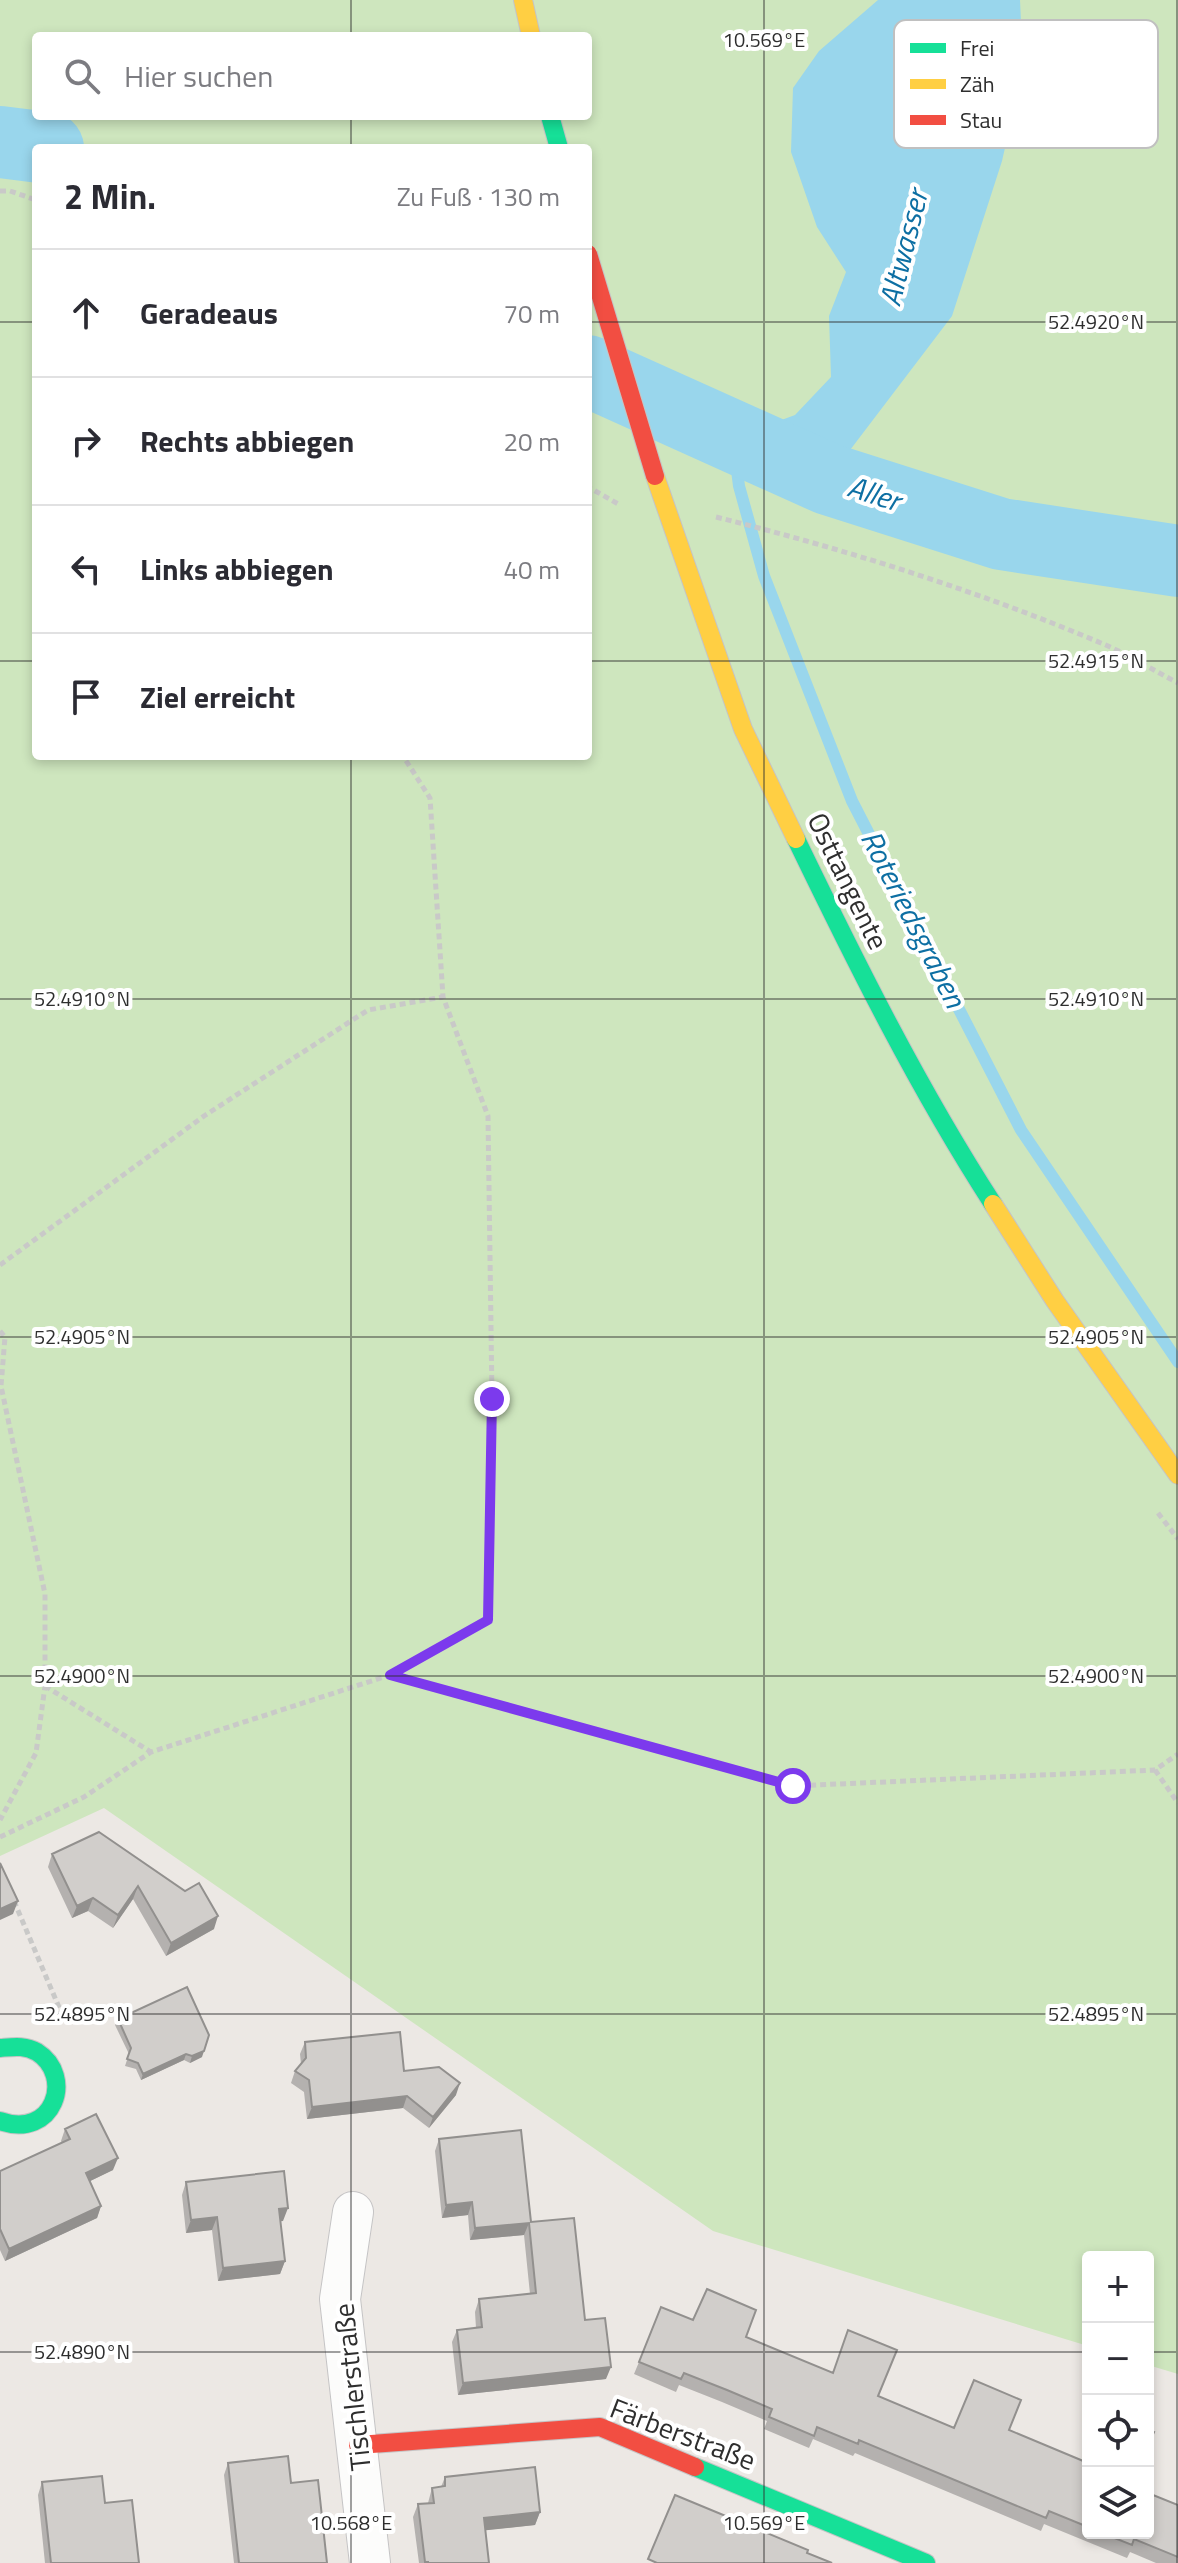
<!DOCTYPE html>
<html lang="de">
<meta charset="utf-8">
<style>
:root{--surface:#fff;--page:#f2f2f3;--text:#2b2b33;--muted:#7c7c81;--line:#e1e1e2}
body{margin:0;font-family:"Titillium Web",sans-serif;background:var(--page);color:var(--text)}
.controls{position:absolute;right:24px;bottom:24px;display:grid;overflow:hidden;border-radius:8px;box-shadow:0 4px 12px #0003}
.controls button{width:72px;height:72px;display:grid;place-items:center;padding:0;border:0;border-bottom:2px solid var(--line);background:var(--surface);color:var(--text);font:40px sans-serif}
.stop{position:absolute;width:24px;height:24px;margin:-18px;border:6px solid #7c3aed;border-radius:50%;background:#fff}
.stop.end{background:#7c3aed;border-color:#fff;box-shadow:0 2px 8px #0008}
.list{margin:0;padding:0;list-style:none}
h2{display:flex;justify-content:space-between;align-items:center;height:104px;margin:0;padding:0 32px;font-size:34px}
h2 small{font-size:26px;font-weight:400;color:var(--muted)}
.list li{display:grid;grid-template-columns:52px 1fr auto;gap:24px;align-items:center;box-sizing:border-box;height:128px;padding:0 32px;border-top:2px solid var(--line)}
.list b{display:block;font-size:30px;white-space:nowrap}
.list em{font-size:26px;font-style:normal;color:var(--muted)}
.icon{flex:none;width:44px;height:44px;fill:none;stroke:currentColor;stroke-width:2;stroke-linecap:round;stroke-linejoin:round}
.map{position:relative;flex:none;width:1178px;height:2563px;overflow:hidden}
.search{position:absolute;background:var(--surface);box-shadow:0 4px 12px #0003;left:32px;top:32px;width:560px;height:88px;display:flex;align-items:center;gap:20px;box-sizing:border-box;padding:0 28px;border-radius:8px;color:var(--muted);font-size:30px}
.panel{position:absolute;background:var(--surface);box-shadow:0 4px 12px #0003;left:32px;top:144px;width:560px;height:616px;border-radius:8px}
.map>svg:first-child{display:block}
.green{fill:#cee6be;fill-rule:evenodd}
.water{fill:#99d6ec}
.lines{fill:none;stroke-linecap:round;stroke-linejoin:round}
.stream{stroke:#99d6ec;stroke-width:12}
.river{stroke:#99d6ec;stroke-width:72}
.street-casing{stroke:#c5c4c5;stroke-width:42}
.fast-casing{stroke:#c5c4c5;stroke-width:20}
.slow-casing{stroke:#c5c4c5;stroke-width:20}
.jam-casing{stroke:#c5c4c5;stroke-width:20}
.path{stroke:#c9c9c8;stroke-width:5;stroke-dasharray:6 4;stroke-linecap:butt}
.street{stroke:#fcfcfb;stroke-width:40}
.fast{stroke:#16e098;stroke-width:18}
.slow{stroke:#ffcf43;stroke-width:18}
.jam{stroke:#f24e42;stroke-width:18}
.jam-bridge-casing{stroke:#c5c4c5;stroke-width:20;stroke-linecap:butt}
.jam-bridge{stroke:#f24e42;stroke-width:18}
.wall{fill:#b4b1af}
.shaded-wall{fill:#92908e}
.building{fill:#d1cecb;stroke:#92908e;stroke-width:2}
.route{stroke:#7c3aed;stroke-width:10}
.ticks{fill:none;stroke:#2e2e2e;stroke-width:2;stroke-opacity:0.45}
.labels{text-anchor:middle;stroke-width:8;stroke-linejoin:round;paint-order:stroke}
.street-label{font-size:28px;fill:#2e2e2e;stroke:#fff}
.water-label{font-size:30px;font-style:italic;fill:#0d6fa3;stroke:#fff}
.key{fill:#fff;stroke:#c0c0c0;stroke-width:2}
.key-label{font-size:22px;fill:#2e2e2e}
.ticks-label{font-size:20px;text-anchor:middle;fill:#2e2e2e;stroke:#fff;stroke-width:8;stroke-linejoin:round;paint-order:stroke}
</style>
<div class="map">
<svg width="1178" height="2563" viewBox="0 0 1178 2563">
<rect width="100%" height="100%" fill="#ece8e4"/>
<path class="green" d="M0,0H1178V2374L1148,2365V2257H1088V2346L713,2231L104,1808L0,1856ZM36,36H588V116H36ZM36,148H588V756H36Z"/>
<path class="water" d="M878,0H1020L1023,68L1002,161L952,316L828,479L733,438L795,415L831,377L829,316L846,272L817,227L791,152L793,88L819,51Z"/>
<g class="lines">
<path class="stream" d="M733,438L739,486L764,576L852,801L1021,1130L1178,1362"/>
<path class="river" d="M0,142L48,148
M588,371L828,479L1001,534L1178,561"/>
<defs>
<path id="street" d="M353,2212L340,2299L370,2563"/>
<path id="fast" d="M550,116L559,148
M796,839C856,963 918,1088 993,1204
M0,2048C13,2047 25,2045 37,2052C75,2076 54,2140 0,2121
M695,2467L926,2563"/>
<path id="slow" d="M523,0L531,36
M655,476L743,729L796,839
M993,1204L1055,1301L1178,1475"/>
<path id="jam" d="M358,2445L600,2427L695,2467"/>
</defs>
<use href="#street" class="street-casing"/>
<use href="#fast" class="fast-casing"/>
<use href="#slow" class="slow-casing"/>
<use href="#jam" class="jam-casing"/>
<path class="path" d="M0,191H10L36,200
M588,484L590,488L620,505
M716,517C848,550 982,592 1108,646C1132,657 1155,671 1178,683
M0,1265L204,1116L368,1010L443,997
M0,1331L5,1337L1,1386L45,1594V1686L36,1753L0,1820
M1158,1513L1178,1539
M391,1674L488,1620L492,1399L488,1116L443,997L430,798L403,756
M45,1686L151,1752
M1155,1770L1178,1803
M0,1837L84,1797L151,1752L390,1675L793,1786L1155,1770L1178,1754
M14,1901L61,2012L57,2016"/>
<use href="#street" class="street"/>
<use href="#fast" class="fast"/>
<use href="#slow" class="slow"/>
<use href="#jam" class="jam"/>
<defs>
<path id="jam-bridge" d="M588,254L655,476"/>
</defs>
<use href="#jam-bridge" class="jam-bridge-casing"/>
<use href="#jam-bridge" class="jam-bridge"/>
</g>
<path class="wall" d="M99,1832L214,1929L166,1956L133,1899L113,1928L88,1911L72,1918L48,1867L52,1854Z
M118,2019L202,2057L190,2063L184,2060L141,2080L136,2069L125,2066L129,2054L115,2025Z
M305,2042L404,2071L456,2095L429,2128L403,2108L307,2119L304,2092L291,2083L295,2071L301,2064L300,2054Z
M65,2129L113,2170L90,2181L101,2206L97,2218L5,2261L0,2250V2171L62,2143L61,2141Z
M439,2139L531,2222L585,2320L606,2379L458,2395L452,2342L457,2330L476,2328L475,2312L479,2299L530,2294L524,2235L470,2240L468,2215L442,2218L435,2151Z
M186,2182L283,2221H280L285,2261L280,2274L218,2281L212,2230L186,2233L182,2195Z
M693,2320L746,2337L833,2373L892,2363L878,2396L954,2428L1009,2430L1088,2463V2533H1148L1178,2505V2563H1156L1130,2552L1127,2558L1044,2524L1041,2531L855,2453L853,2456L813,2439L809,2448L764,2429L767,2421L722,2402L679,2385L676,2392L634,2374L639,2362Z
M228,2463L291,2483L327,2563H234L224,2475Z
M445,2477L540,2512L535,2525L485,2530L489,2563H419L413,2517L418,2504L428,2503L432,2488L441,2487Z
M42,2482L105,2503L139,2563H45L38,2495Z"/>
<path class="shaded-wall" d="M138,1886L133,1899L113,1928L118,1915Z
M93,1898L88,1911L72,1918L77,1906Z
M18,1901L13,1914L0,1920V1909Z
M218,1916L214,1929L166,1956L171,1943Z
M204,2051L202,2057L190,2063L192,2056Z
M186,2054L184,2060L141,2080L143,2074Z
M460,2083L456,2095L429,2128L433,2117Z
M407,2096L403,2108L307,2119L312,2107Z
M118,2158L113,2170L82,2185L86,2173Z
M472,2202L468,2215L442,2218L446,2205Z
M101,2206L97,2218L5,2261L9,2249Z
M288,2208L283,2221L274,2222L279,2209Z
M217,2217L212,2230L186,2233L191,2220Z
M529,2223L524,2235L470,2240L475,2228Z
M285,2261L280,2274L218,2281L223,2268Z
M611,2367L606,2379L458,2395L463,2383Z
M540,2512L535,2525L479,2531L484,2518Z"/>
<path class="building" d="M99,1832L185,1891L199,1883L218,1916L171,1943L138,1886L118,1915L93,1898L77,1906L52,1854Z
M0,1863L18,1901L0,1909Z
M187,1987L209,2035L204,2051L192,2056L186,2054L143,2074L138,2063L127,2059L131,2048L118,2019Z
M400,2032L404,2071L439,2067L460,2083L433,2117L407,2096L312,2107L309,2080L295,2071L306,2058L305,2042Z
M96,2114L118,2158L86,2173L101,2206L9,2249L0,2229V2171L70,2139L65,2129Z
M521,2130L531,2222L574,2218L585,2320L605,2318L611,2367L463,2383L457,2330L482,2327L479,2299L536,2293L529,2223L475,2228L472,2202L446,2205L439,2139Z
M284,2171L288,2208L279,2209L285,2261L223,2268L217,2217L191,2220L186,2182Z
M707,2289L756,2310L746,2337L833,2373L848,2330L897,2350L878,2396L954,2428L974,2380L1021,2400L1009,2430L1088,2463V2527L1049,2511L1046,2518L859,2440L858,2444L817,2427L814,2436L769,2417L772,2409L727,2390L684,2373L681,2379L639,2362L661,2307L693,2320Z
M1148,2430L1154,2432L1148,2445Z
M288,2456L291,2483L318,2480L327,2563H239L228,2463Z
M535,2467L540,2512L484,2518L489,2563H428V2562H425L418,2504L434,2503L432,2488L445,2486V2477Z
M102,2476L105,2503L132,2500L139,2563H51L42,2482Z
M1148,2493L1178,2505V2557L1134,2539L1132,2545L1102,2533H1148Z
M675,2495L808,2550L807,2553L832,2563H657L648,2559Z"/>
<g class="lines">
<path class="route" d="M492,1399L488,1620L390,1675L793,1786"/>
</g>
<path class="ticks" d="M351,0V36M764,0V2563M1177,0V2563M351,116V148M0,322H36M588,322H1178M0,661H36M588,661H1178M351,756V2563M0,999H1178M0,1337H1178M0,1676H1178M0,2014H1178M0,2352H1088M1148,2352H1178"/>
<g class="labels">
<g class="street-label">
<text transform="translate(848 881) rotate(64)" y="10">Osttangente</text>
<text transform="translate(352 2387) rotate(-96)" y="10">Tischlerstraße</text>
<text transform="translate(683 2434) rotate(21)" y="10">Färberstraße</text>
</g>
<g class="water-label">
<text transform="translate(904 248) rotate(-76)" y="10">Altwasser</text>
<text transform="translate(874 494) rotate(18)" y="10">Aller</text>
<text transform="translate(913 919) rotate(63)" y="10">Roteriedsgraben</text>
</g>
</g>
<rect x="894" y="20" width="264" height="128" rx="12" class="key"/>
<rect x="910" y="43" width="36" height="10" fill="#16e098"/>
<rect x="910" y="79" width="36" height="10" fill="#ffcf43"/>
<rect x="910" y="115" width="36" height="10" fill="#f24e42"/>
<g class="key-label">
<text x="960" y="56">Frei</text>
<text x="960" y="92">Zäh</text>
<text x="960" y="128">Stau</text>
</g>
<g class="ticks-label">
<text x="764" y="47">10.569°E</text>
<text x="1096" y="329">52.4920°N</text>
<text x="1096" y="668">52.4915°N</text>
<text x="82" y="1006">52.4910°N</text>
<text x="1096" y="1006">52.4910°N</text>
<text x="82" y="1344">52.4905°N</text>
<text x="1096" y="1344">52.4905°N</text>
<text x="82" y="1683">52.4900°N</text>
<text x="1096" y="1683">52.4900°N</text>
<text x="82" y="2021">52.4895°N</text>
<text x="1096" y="2021">52.4895°N</text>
<text x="82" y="2359">52.4890°N</text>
<text x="351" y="2530">10.568°E</text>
<text x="764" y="2530">10.569°E</text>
</g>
</svg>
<div class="controls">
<button>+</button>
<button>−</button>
<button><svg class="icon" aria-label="locate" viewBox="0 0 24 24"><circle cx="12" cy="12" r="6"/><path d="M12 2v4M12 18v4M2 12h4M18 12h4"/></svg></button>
<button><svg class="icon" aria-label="layers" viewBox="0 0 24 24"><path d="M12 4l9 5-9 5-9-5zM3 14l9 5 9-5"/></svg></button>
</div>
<div class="stop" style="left:793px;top:1786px"></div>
<div class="stop end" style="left:492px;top:1399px"></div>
<div class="search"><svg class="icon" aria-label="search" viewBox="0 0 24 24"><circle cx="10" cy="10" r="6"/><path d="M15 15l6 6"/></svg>Hier suchen</div>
<section class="panel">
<h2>2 Min.<small>Zu Fuß · 130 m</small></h2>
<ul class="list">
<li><svg class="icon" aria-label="ahead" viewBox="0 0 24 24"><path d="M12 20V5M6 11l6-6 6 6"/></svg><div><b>Geradeaus</b></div><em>70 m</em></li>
<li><svg class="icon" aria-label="right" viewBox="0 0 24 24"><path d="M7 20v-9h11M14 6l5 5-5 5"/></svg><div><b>Rechts abbiegen</b></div><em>20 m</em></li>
<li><svg class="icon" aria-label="left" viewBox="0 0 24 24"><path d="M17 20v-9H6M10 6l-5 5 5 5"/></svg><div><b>Links abbiegen</b></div><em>40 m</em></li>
<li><svg class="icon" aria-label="arrive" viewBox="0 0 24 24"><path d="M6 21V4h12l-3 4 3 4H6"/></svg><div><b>Ziel erreicht</b></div></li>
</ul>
</section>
</div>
